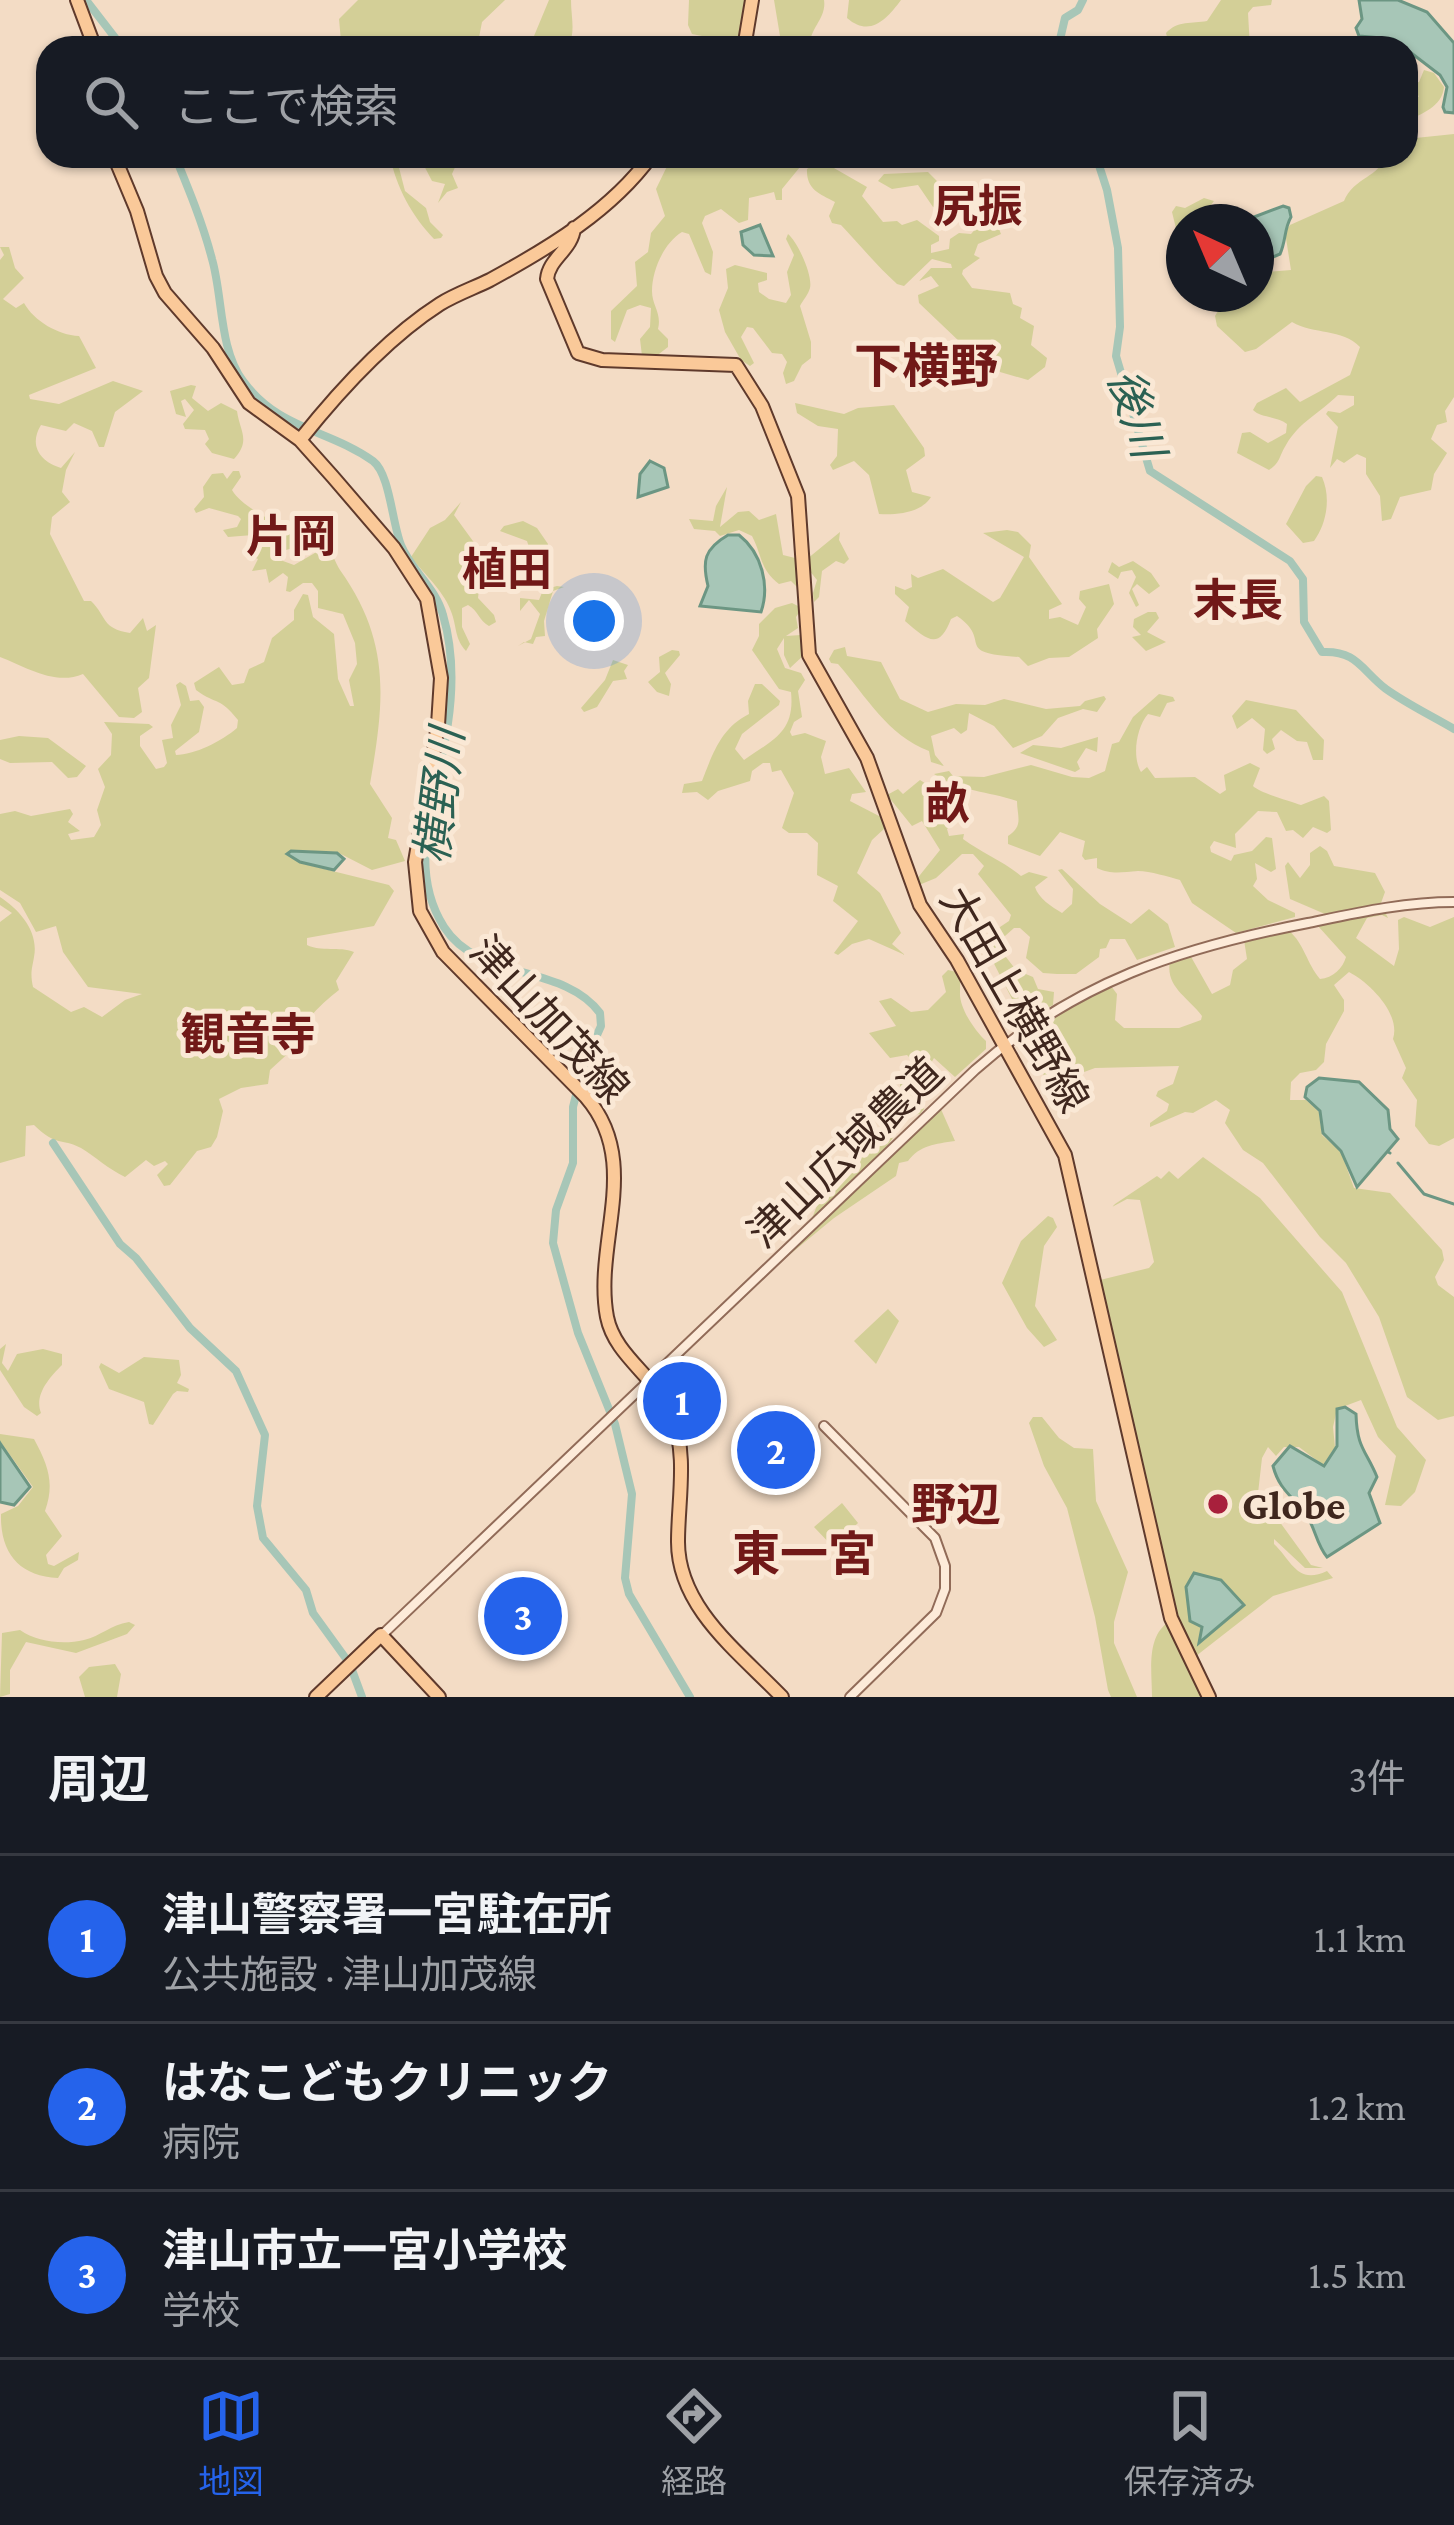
<!DOCTYPE html>
<html lang="ja">
<meta charset="utf-8">
<style>
:root{--surface:#171b24;--page:#20242c;--text:#f1f3f6;--muted:#9ea1a6;--line:#363941;--accent:#2563eb}
body{margin:0;font-family:"Crimson Pro","Noto Sans JP",serif;background:var(--page);color:var(--text)}
.compass{position:absolute;left:1166px;top:204px;width:108px;height:108px;border-radius:50%;background:var(--surface);box-shadow:0 3px 9px #0004;rotate:316deg}
.you{position:absolute;left:594px;top:621px;width:42px;height:42px;margin:-30px;border:9px solid #fff;border-radius:50%;background:#1a73e8;box-shadow:0 0 0 18px #1a73e833}
.badge{display:grid;place-items:center;width:78px;height:78px;border-radius:50%;background:var(--accent);color:#fff;font-size:39px;font-weight:700}
.pin{position:absolute;translate:-50% -50%;border:6px solid #fff;box-shadow:0 3px 12px #0006}
.list{margin:0;padding:0;list-style:none}
h2{display:flex;justify-content:space-between;align-items:center;height:156px;margin:0;padding:0 48px;font-size:51px}
h2 small{font-size:39px;font-weight:400;color:var(--muted)}
.list li{display:grid;grid-template-columns:78px 1fr auto;gap:36px;align-items:center;box-sizing:border-box;height:168px;padding:0 48px;border-top:3px solid var(--line)}
.list b{display:block;font-size:45px;white-space:nowrap}
.list p{margin:0;font-size:39px;white-space:nowrap;color:var(--muted)}
.list em{font-size:39px;font-style:normal;color:var(--muted)}
.icon{flex:none;width:66px;height:66px;fill:none;stroke:currentColor;stroke-width:2;stroke-linecap:round;stroke-linejoin:round}
.map{position:relative;flex:none;width:1454px;height:1697px;overflow:hidden}
.search{position:absolute;background:var(--surface);box-shadow:0 3px 9px #0004;left:36px;right:36px;top:36px;height:132px;display:flex;align-items:center;gap:30px;box-sizing:border-box;padding:0 42px;border-radius:36px;color:var(--muted);font-size:45px}
.sheet{height:660px;background:var(--surface)}
nav{display:flex;justify-content:space-around;align-items:center;box-sizing:border-box;height:168px;border-top:3px solid var(--line);background:var(--surface);font-size:33px;color:var(--muted)}
nav a{display:grid;justify-items:center;gap:6px}
nav .on{color:var(--accent)}
.map>svg:first-child{display:block}
.green{fill:#d3cf97}
.water{fill:#a7c6b7;stroke:#6c9683;stroke-width:3}
.lines{fill:none;stroke-linecap:round;stroke-linejoin:round}
.stream{stroke:#6c9683;stroke-width:3}
.river{stroke:#a7c6b7;stroke-width:8}
.minor-casing{stroke:#916b58;stroke-width:12}
.major-casing{stroke:#5f3a2c;stroke-width:16}
.minor{stroke:#fdebd9;stroke-width:8}
.major{stroke:#fac999;stroke-width:12}
.poi-dot{fill:#a8203c;stroke:#fae8d5;stroke-width:4.5}
.labels{text-anchor:middle;stroke-width:10;stroke-linejoin:round;paint-order:stroke}
.street-label{font-size:42px;fill:#3f271e;stroke:#fae8d5}
.poi-label{font-size:42px;font-weight:bold;fill:#3f271e;stroke:#fae8d5;text-anchor:start}
.neighbourhood-label{font-size:45px;font-weight:bold;fill:#711918;stroke:#fae8d5}
.water-label{font-size:45px;font-style:italic;fill:#2b6153;stroke:#fae8d5}
.quarter-label{font-size:48px;font-weight:bold;fill:#711918;stroke:#fae8d5}
</style>
<div class="map">
<svg width="1454" height="1697" viewBox="0 0 1454 1697">
<rect width="100%" height="100%" fill="#f3dcc5"/>
<path class="green" d="M358,0H505L482,22L477,48H371L367,41L358,40L349,47L341,41L339,19Z
M549,0H571C571,18 576,31 568,48H529Z
M689,0H748L740,48H704L702,36L692,34L688,25Z
M774,0H824C827,19 808,29 810,48H782Z
M849,0H901C887,19 870,38 847,18Z
M1221,0H1272L1271,5L1253,7L1248,13L1250,48H1170L1166,33C1178,20 1192,24 1207,21Z
M1406,61L1414,83L1419,82L1424,70L1434,73L1444,87C1442,107 1422,113 1406,122V111L1419,96L1406,90Z
M1454,134V397L1445,411L1447,422L1437,425L1431,439L1447,453L1434,474L1431,490L1400,497L1391,519L1382,521L1380,496L1366,474V458L1357,454L1344,463L1337,459L1330,468L1338,427L1326,414L1328,411L1340,413L1354,405V396L1338,395C1320,413 1299,422 1286,445C1279,456 1281,462 1269,470L1237,453L1242,433L1250,432L1268,443L1286,433L1287,424C1277,416 1261,418 1253,410L1257,403L1286,388L1300,402L1350,375L1360,347C1342,328 1314,335 1292,322L1256,349L1245,352L1217,326L1215,316L1228,294H1256V273L1291,270L1285,232L1290,225L1344,201C1354,177 1380,177 1385,156H1406V139Z
M390,156H396L405,191L426,208L430,222L443,235L441,238L434,239C412,216 396,187 390,156Z
M419,156H460L452,174L458,188L447,192L438,203L445,184L432,181Z
M672,156H809L782,189V200H776L774,192L749,198L748,220L739,223L721,209L705,216L702,223L713,252L711,275L705,272L689,234L682,232C664,243 652,270 652,291C652,306 662,313 658,329L668,339V347L655,357L642,356L640,339L650,327L651,308L640,305L627,310L615,342L611,339V311L637,286L635,262L648,252L651,233L665,216L656,189Z
M820,160L867,187L862,196L883,222L897,221L902,225L917,220L939,236V241L931,245V253L949,249L950,239L959,233L971,234L979,225L995,219L1001,234L978,244L974,255L980,258L963,270L962,274L972,288L1010,293L1013,304L1022,308L1020,318L1034,326L1031,345L1047,358L1045,367L1028,380L1000,372L984,350L961,343L919,303L918,295L939,286L931,276L919,281L931,268H952L951,264L932,259L904,286L897,284C877,266 859,244 841,225L832,223L829,216L835,202C819,194 806,189 807,169Z
M928,172L939,183L938,198L947,212L933,207L918,185L892,189L878,181L884,174Z
M1204,198L1214,201L1197,222H1184V261L1172,212L1176,206L1185,208Z
M788,234C797,241 813,275 810,288C808,295 803,300 800,306L811,342V358L802,365L794,381L786,384L783,373L787,362L782,354L772,353L753,328L747,327L741,337L754,363L750,366L741,360L725,332L719,310L728,288L726,269L735,265L767,273V280L758,283L759,292L769,299L786,303L791,295L787,272L794,255L786,239Z
M0,247H9L15,268L24,278L3,299L16,308L24,303C34,321 58,335 79,336L96,368L29,395L30,399L59,404L113,381L143,391L115,412L104,447H99L92,431L74,423L66,431L41,425C28,446 41,462 61,468L75,452L66,470L62,492L70,502L52,517L50,534L84,601H91C108,618 101,628 130,633L143,618L147,631L156,625L149,678L138,688L142,712L134,718L119,717L83,674C55,686 26,667 0,657V260L4,255Z
M191,385L196,386L192,398L208,411L221,403L237,411C240,432 251,440 234,459L212,453L205,444L209,439L205,430L185,429L183,424L194,410L185,399L181,401L186,417L176,414L170,391Z
M795,403L844,414L858,408L894,405L924,448L925,456L906,470L912,492L931,497C921,513 897,515 879,514L869,475L854,461L833,470L830,465L837,456L838,429L818,426L797,413Z
M233,471H239L241,477L232,490C247,515 294,524 297,547L286,550L283,561L294,565L327,546C333,554 335,562 340,570C392,643 384,702 370,784L392,818L388,838L396,840L405,861L372,870L337,852L291,850L287,854L300,863L389,885L394,891L374,926L307,938V945C321,952 339,946 354,952L336,981L339,990C320,1005 300,1023 294,1048L270,1070L268,1084L241,1088L219,1099L223,1111L217,1137L211,1147L197,1151L170,1185L164,1186L157,1175L168,1164L165,1161L154,1166L146,1160L125,1177C108,1169 96,1157 81,1148C60,1137 58,1148 34,1125L26,1126L25,1156L0,1163V922L12,913L0,905V897C20,910 39,932 34,957C32,969 30,973 33,987L71,1012L84,1007L102,1017L125,1000L142,994L88,987L63,952L56,926L36,932L20,903L0,890V814L15,811L31,816L70,809L73,814L68,822L80,831L68,834L71,840L94,837L101,825L97,810L105,787L98,769L111,755L112,734L104,722L149,724L153,727L140,736V746L156,769L164,767L167,763L162,740L173,738L171,725L181,705L176,685L180,682L186,686L190,701L199,700L204,707L199,732L175,751L176,755C194,755 222,741 237,728L238,720C219,696 218,706 196,690L194,683L219,667L232,685L244,683L249,669L264,662L272,638L294,620V610L303,594L308,595L313,617L334,634L338,679L350,706H354L349,680L357,664L355,643L343,614L318,608V591L312,583H303L290,592L286,591L288,577L283,573L269,583L266,569L252,571L258,559L246,553L244,548L254,539L253,535L228,537L223,530L237,527L241,519L238,516L209,508L196,513L194,509L204,497L203,487L212,474L223,473L227,479Z
M1316,476L1322,477C1331,497 1327,523 1314,541L1303,543L1286,524L1306,486Z
M727,487L720,527L738,512L749,511L759,520L776,514L783,555L799,559V589L791,581L779,584C760,570 762,555 752,536L739,530L720,536L715,531L694,529L689,519L713,521L716,506Z
M461,502L454,515L478,548L483,547L479,558L482,565L478,598L494,615L496,622L489,626C479,621 478,610 468,605L462,608V627L470,644L466,651C455,639 457,629 452,614C445,592 425,575 411,557L430,528L445,520Z
M523,521L537,528L548,544L546,566L541,571L536,569L527,541L500,531L504,526Z
M1007,530L1018,532L1031,545L1029,557L1062,604L1049,610V619L1060,617L1078,625L1086,607L1079,599L1080,591L1109,584L1114,604L1097,629L1098,638L1069,657L1049,658L1028,666L1019,657C951,653 994,641 957,616L951,619C939,651 927,640 905,621L909,607L895,594V586L905,590L912,587L911,574L918,578L943,569L993,602L1000,598L1024,557L983,533Z
M840,532L839,540L849,559L844,564L836,561L822,571L819,597L814,602L813,593L817,580L809,570L807,559Z
M1133,561L1151,573L1160,586L1149,594L1137,584L1132,589L1139,605L1136,607L1129,593L1136,577L1132,570L1121,572L1118,579L1108,572L1112,562L1119,567Z
M557,586L564,587L553,591L544,621L545,636L536,637L533,644L524,642L518,646L531,639L540,614L529,600L520,611V598L539,600L543,590Z
M792,603L802,608L796,617L798,628L786,636L801,635L804,655L790,668L784,655V638L777,649L785,668L801,673L805,680L798,691L802,717L794,722L790,732L792,736L805,733L826,741L821,757L825,774L849,768L866,792L852,794L850,801L881,817L885,828L872,840L857,873L880,893L901,933L892,944L905,955L869,939L852,944L838,955L834,953L858,921L833,901L838,886L817,875L818,843L807,833H789L782,828L794,793L781,770L772,772L770,763H763L752,771L750,781L718,791L708,800L697,792L682,793L684,784L702,781C713,753 721,728 749,714L748,701L755,684H762L780,701L779,705L742,734L735,749L744,760C774,739 795,732 791,692L779,689L752,650L759,636V624L775,608Z
M1148,612H1156L1159,618L1147,632L1166,642L1146,651L1132,637L1141,635L1133,627L1134,619Z
M845,647L847,656L881,662L900,699L928,712L956,704L985,705L1004,699L1046,709L1080,706L1085,701L1104,696L1106,699L1097,712L1083,709L1058,718L1042,736L1013,748L994,726L969,713L967,730L961,734L954,728L931,736L935,755L944,766L931,762L929,751C887,735 866,696 838,664L831,663L829,659L834,650Z
M672,650L679,651L680,655L665,673L671,684L669,696L657,692L648,682L660,672L659,657Z
M613,660L628,665L624,671L627,679L613,681L597,707L584,712L581,708L605,680Z
M1159,694L1173,697L1175,701L1167,703L1160,717L1148,714C1136,728 1132,757 1141,772L1147,767L1155,778L1195,777L1220,794L1226,790L1224,775L1250,763L1260,768L1253,786C1260,793 1290,801 1301,805L1324,796L1329,801L1331,830L1327,833L1313,827L1303,838L1293,830L1286,831L1277,812L1258,811L1235,834L1236,848L1214,841L1210,847L1211,852L1231,861L1234,855L1252,851L1266,837L1272,838L1276,869L1271,872L1255,863L1257,879L1253,886L1268,900L1295,913V917L1236,933L1192,903L1180,880C1169,877 1150,871 1138,871C1122,872 1112,875 1097,868V858L1085,860L1082,856L1085,841L1060,832L1040,856L1008,844V836C1024,826 1017,816 1017,801C987,791 962,792 934,774L949,771L953,776L984,777L1031,765L1072,777L1089,778L1105,771L1112,744L1119,742L1133,717Z
M1246,700L1296,710L1324,740L1323,760H1313L1307,742L1297,741L1281,730L1272,739L1275,749L1267,754L1263,750L1265,729L1252,718L1237,729L1232,716Z
M19,736L48,738L86,766L77,777L68,778L52,762L10,763L0,759V740Z
M1098,737L1097,752L1086,748L1077,762L1080,769L1075,772L1020,753L1033,745L1061,748Z
M920,780L931,787L938,783L954,794L959,806L951,815L954,822L947,829L949,836L964,834L963,839C982,853 1003,861 1021,876L1029,872L1048,877L1035,887C1038,898 1052,907 1062,913L1072,904L1073,889L1058,870L1062,869L1100,904L1131,924L1149,909L1168,924L1175,947L1137,960L1125,939H1110L1106,948L1100,949L1099,957L1076,974H1057L1043,973L1026,958L1030,937L1020,928H1014L996,944L1016,970L1033,977L1038,989L1054,992L1053,1005L1031,1017L1012,999L984,944L985,937L1009,921L1011,915L978,874L984,866L973,854H962L936,878L919,885L916,880L940,850L922,821L912,826L887,795L898,789L903,794Z
M1320,846L1327,851L1334,866L1375,873L1385,892L1381,903L1325,914L1290,899L1285,866L1288,862L1300,878L1310,865V853Z
M1384,910L1388,918L1382,915L1367,918L1356,938L1394,966L1399,949L1398,920L1404,917L1430,927L1454,917V1138L1439,1146L1429,1144L1415,1126L1417,1100L1402,1078L1406,1068L1393,1039C1401,1014 1370,983 1349,972L1334,985L1344,1000V1011L1326,1044L1324,1062L1316,1070L1300,1073L1291,1082L1290,1100H1306L1319,1112L1322,1135L1341,1152L1354,1188L1390,1193L1442,1250L1444,1260L1435,1277L1438,1285L1454,1297V1416L1438,1420L1407,1397L1379,1317L1346,1263L1320,1237L1263,1163L1243,1150L1225,1123L1230,1110L1216,1100L1193,1113L1185,1112L1150,1127V1123L1167,1111L1169,1104L1156,1096L1158,1091L1173,1084L1179,1066L1095,1068L1076,1075L1071,1085L1043,1083L1044,1064L1049,1065L1052,1059L1047,1052L1042,1054L1041,1048L1060,1041L1052,1032L1039,1034V1027L1103,987L1111,986L1117,994L1115,1020L1124,1028H1179L1201,1020L1202,1016C1188,997 1165,987 1170,961L1190,955L1212,994L1230,985L1233,970L1247,959L1244,940L1289,931C1304,943 1307,964 1320,979C1333,978 1343,968 1346,957L1318,926Z
M948,970L957,972C961,978 960,985 960,992C959,1008 975,1031 986,1041V1049L955,1077L934,1058L917,1087L924,1109L920,1114L909,1115L883,1152L811,1221L821,1195L868,1139L882,1137L901,1121L900,1084L911,1059L907,1055L890,1058L869,1033L896,1026L879,1001L891,998L911,1012L928,1010L946,992L942,976Z
M940,1107L955,1141C935,1144 920,1145 908,1161L899,1163L896,1176L834,1218L754,1284Z
M1203,1157L1260,1198L1342,1292L1397,1427L1426,1460L1415,1492L1401,1506L1385,1505L1396,1456L1378,1437L1361,1400L1337,1409L1333,1427L1335,1447L1323,1465L1299,1447H1284L1276,1456L1268,1447L1262,1458L1257,1502L1274,1514L1311,1565L1323,1568H1305L1274,1539V1544C1292,1561 1297,1585 1327,1571L1333,1578L1273,1596L1196,1656L1178,1617L1100,1280L1149,1268L1154,1262L1140,1200L1127,1199L1112,1207L1115,1204L1157,1176L1161,1179L1169,1171L1178,1179Z
M1048,1216L1053,1218L1057,1227L1044,1246L1035,1306L1057,1340L1044,1347L1027,1328L1002,1283L1021,1241Z
M888,1309L899,1321L876,1364L854,1341Z
M6,1344L2,1363L8,1371L17,1354L43,1349L62,1354V1365C49,1378 34,1395 41,1413L37,1416L24,1407L0,1370V1349Z
M144,1357L179,1360L181,1375L177,1383L189,1389L188,1392L177,1391L173,1394L153,1425L149,1424L144,1402L109,1389L99,1367L101,1363L119,1373Z
M1033,1417H1042L1059,1438L1074,1448L1093,1449L1096,1501L1128,1572L1114,1622V1643L1137,1697H1111L1108,1690L1095,1617L1067,1508L1044,1466L1029,1423Z
M0,1434L34,1439C48,1465 55,1483 45,1511L62,1536L46,1555L48,1564L54,1566L79,1552L78,1560L64,1568L58,1578C19,1576 0,1553 1,1514L18,1506L33,1487L0,1441Z
M842,1503L858,1523L833,1547L814,1527Z
M129,1622L135,1625L127,1634L76,1653L26,1642L10,1670V1694L0,1697L2,1633L20,1630C37,1642 63,1645 84,1640C101,1636 110,1625 129,1622Z
M1167,1623L1205,1697H1152C1152,1672 1146,1639 1167,1623Z
M115,1664L121,1674L117,1697H85L79,1677L89,1667Z"/>
<path class="water" d="M1359,0H1398L1427,12L1454,43V113L1445,112L1443,107L1447,87L1440,75L1393,39L1359,36L1356,28L1362,19Z
M1283,206L1289,208L1291,217C1284,229 1286,241 1280,254L1259,263L1256,222H1241Z
M760,225L773,256L754,255L743,245L741,232Z
M650,461L664,468L668,487L638,497L640,474Z
M728,535H739C762,553 770,586 761,612L700,606L708,586C702,561 704,549 728,535Z
M291,851L337,853L344,859L334,870L300,862L287,854Z
M1319,1078L1359,1082L1388,1110L1390,1129L1398,1139L1357,1187L1341,1151L1323,1133L1320,1111L1305,1097L1307,1087Z
M1345,1407L1356,1414C1357,1449 1366,1450 1377,1477L1369,1493L1380,1523L1327,1557C1316,1544 1315,1526 1305,1513C1291,1495 1279,1489 1273,1466L1290,1446L1324,1466L1337,1446V1409Z
M0,1443L30,1487L14,1505L0,1502Z
M1194,1573L1221,1580L1244,1605L1199,1643L1202,1627L1190,1621L1186,1587Z"/>
<g class="lines">
<path class="stream" d="M1388,1152L1390,1153
M1398,1163L1424,1194L1454,1204"/>
<path class="river" d="M86,0L123,48
M1058,48L1065,18L1078,10L1083,0
M175,156C189,190 203,224 212,259C223,297 219,349 243,381C279,430 328,429 373,461C390,474 392,523 401,545C411,570 436,588 443,615C453,649 453,689 448,723C439,791 404,864 444,927C479,982 563,963 600,1013L601,1026L584,1064L573,1107V1163L556,1210L553,1243L578,1333L615,1424L632,1494L625,1578L629,1594L690,1697
M1096,156L1107,190L1118,248L1120,327L1116,356L1150,471L1290,561L1303,579L1304,622L1322,652C1357,650 1362,671 1386,689C1407,704 1432,716 1454,729
M53,1143L120,1244L136,1258L190,1328L236,1371L265,1435L257,1506L263,1538L306,1590L313,1613L347,1660
M352,1670L362,1697"/>
<defs>
<path id="minor" d="M824,1426L935,1538L945,1566V1589L936,1613L850,1697
M382,1635L975,1070C1075,982 1179,948 1308,923C1356,913 1404,902 1454,902"/>
<path id="major" d="M77,0L95,48
M744,48L752,0
M114,156L137,211L156,276L165,293L213,348L249,403L300,440L333,477L394,548L427,599L441,678L438,725L415,862L420,911L443,952L586,1097C643,1163 593,1242 607,1317C615,1357 657,1377 672,1415C688,1455 678,1500 678,1542C678,1608 740,1653 782,1697
M574,228C572,250 549,258 547,279L578,353L602,360L736,365L762,406L798,496L809,655L867,758L920,905L957,960L1065,1155L1171,1618L1209,1697
M300,440C339,391 387,338 440,304C456,294 474,288 490,280C549,248 612,210 651,156
M316,1697L381,1635L439,1697"/>
</defs>
<use href="#minor" class="minor-casing"/>
<use href="#major" class="major-casing"/>
<use href="#minor" class="minor"/>
<use href="#major" class="major"/>
</g>
<circle class="poi-dot" cx="1218" cy="1504" r="12"/>
<g class="labels">
<g class="street-label">
<text transform="translate(1015 999) rotate(60)" y="15">大田上横野線</text>
<text transform="translate(550 1019) rotate(47)" y="15">津山加茂線</text>
<text transform="translate(845 1152) rotate(-44)" y="15">津山広域農道</text>
</g>
<g class="poi-label">
<text x="1242" y="1519">Globe</text>
</g>
<g class="neighbourhood-label">
<text x="978" y="222">尻振</text>
<text x="291" y="552">片岡</text>
<text x="507" y="585">植田</text>
<text x="1238" y="616">末長</text>
<text x="948" y="819">畝</text>
<text x="248" y="1050">観音寺</text>
<text x="956" y="1520">野辺</text>
</g>
<g class="water-label">
<text transform="translate(1137 413) rotate(72)" y="16">後川</text>
<text transform="translate(439 796) rotate(-83)" y="16">横野川</text>
</g>
<g class="quarter-label">
<text x="926" y="383">下横野</text>
<text x="804" y="1571">東一宮</text>
</g>
</g>
</svg>
<svg class="compass" viewBox="-18 -18 36 36"><path d="M0-13l5 13h-10z" fill="#e53935"/><path d="M0 13l5-13h-10z" fill="#9ea1a6"/></svg>
<div class="you"></div>
<div class="pin badge" style="left:682px;top:1401px">1</div>
<div class="pin badge" style="left:776px;top:1450px">2</div>
<div class="pin badge" style="left:523px;top:1616px">3</div>
<div class="search"><svg class="icon" aria-label="search" viewBox="0 0 24 24"><circle cx="10" cy="10" r="6"/><path d="M15 15l6 6"/></svg>ここで検索</div>
</div>
<section class="sheet">
<h2>周辺<small>3件</small></h2>
<ul class="list">
<li><span class="badge">1</span><div><b>津山警察署一宮駐在所</b><p>公共施設 · 津山加茂線</p></div><em>1.1 km</em></li>
<li><span class="badge">2</span><div><b>はなこどもクリニック</b><p>病院</p></div><em>1.2 km</em></li>
<li><span class="badge">3</span><div><b>津山市立一宮小学校</b><p>学校</p></div><em>1.5 km</em></li>
</ul>
</section>
<nav>
<a class="on"><svg class="icon" aria-label="map" viewBox="0 0 24 24"><path d="M3 6l6-2 6 2 6-2v14l-6 2-6-2-6 2zM9 4v14M15 6v14"/></svg>地図</a>
<a><svg class="icon" aria-label="directions" viewBox="0 0 24 24"><path d="M12 3l9 9-9 9-9-9zM9 14v-3h6M13 9l2 2-2 2"/></svg>経路</a>
<a><svg class="icon" aria-label="saved" viewBox="0 0 24 24"><path d="M7 4h10v16l-5-4-5 4z"/></svg>保存済み</a>
</nav>
